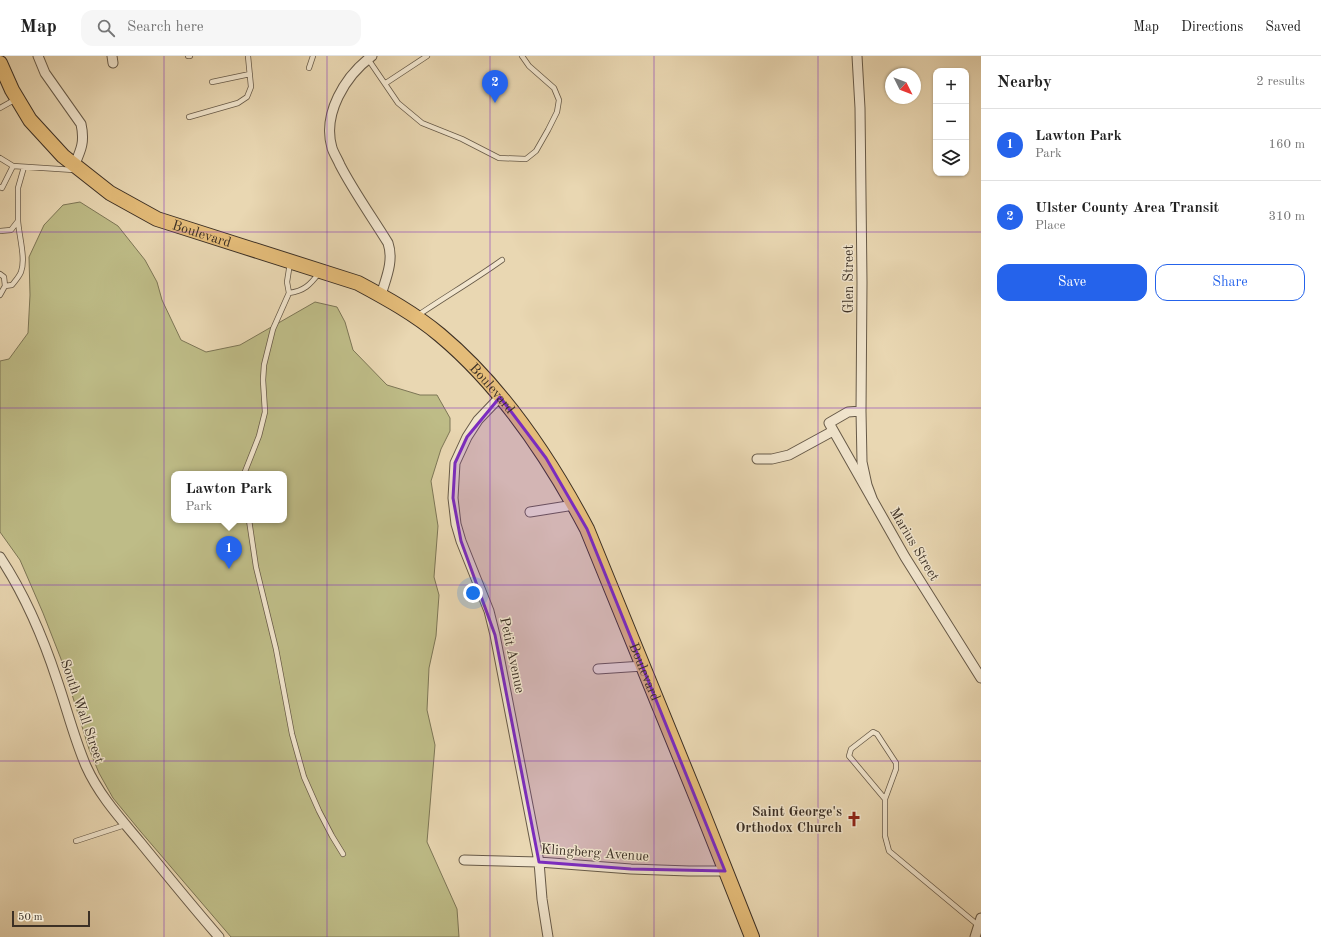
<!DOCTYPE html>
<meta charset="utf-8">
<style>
:root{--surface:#fff;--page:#f6f6f6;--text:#222;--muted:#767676;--line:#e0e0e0;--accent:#2563eb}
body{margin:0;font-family:"Old Standard TT",serif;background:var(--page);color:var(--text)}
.controls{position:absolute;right:12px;top:12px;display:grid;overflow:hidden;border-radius:8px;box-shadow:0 1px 3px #0004}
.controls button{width:36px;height:36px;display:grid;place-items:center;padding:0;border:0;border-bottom:1px solid var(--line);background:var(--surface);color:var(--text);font:20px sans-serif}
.compass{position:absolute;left:885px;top:12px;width:36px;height:36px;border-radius:50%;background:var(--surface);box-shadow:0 1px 3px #0004;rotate:132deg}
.scale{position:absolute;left:12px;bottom:10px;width:78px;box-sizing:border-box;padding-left:4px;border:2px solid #3c3025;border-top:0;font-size:11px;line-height:14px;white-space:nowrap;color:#3c3025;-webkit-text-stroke:3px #f1e5cd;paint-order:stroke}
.you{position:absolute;left:473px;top:537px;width:14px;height:14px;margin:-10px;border:3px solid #fff;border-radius:50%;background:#1a73e8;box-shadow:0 0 0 6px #1a73e833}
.badge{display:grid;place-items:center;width:26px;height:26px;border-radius:50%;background:var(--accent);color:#fff;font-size:13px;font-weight:700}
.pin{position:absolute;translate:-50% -33px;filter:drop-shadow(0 1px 2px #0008)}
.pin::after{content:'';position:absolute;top:21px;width:14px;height:12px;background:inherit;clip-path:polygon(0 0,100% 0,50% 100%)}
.popup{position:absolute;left:171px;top:415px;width:116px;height:52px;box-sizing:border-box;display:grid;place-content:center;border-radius:8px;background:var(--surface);filter:drop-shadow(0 1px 3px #0005);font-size:13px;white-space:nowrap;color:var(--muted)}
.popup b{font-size:15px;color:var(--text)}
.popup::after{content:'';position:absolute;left:50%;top:100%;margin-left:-8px;border:8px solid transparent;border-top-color:var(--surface)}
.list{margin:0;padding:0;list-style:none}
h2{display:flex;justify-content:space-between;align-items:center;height:52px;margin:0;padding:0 16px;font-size:17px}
h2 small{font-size:13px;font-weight:400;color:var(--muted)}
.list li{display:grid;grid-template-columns:26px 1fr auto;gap:12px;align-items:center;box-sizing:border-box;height:72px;padding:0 16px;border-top:1px solid var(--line)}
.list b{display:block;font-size:15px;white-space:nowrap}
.list p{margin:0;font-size:13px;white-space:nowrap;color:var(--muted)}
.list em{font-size:13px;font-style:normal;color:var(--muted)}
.actions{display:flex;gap:8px;padding:12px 16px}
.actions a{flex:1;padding:9px 0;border:1px solid var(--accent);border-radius:12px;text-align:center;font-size:14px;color:var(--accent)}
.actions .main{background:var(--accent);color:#fff}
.icon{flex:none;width:22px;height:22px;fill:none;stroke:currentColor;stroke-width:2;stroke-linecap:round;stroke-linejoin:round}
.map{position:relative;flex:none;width:981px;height:881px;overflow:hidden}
header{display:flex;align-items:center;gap:24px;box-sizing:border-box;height:56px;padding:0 20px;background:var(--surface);border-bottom:1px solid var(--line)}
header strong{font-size:19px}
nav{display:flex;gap:22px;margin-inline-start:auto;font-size:14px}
.search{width:280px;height:36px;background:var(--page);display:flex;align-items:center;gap:10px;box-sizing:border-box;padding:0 14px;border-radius:12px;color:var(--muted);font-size:15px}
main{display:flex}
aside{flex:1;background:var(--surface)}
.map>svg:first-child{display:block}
.green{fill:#bebc87;stroke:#7d7656;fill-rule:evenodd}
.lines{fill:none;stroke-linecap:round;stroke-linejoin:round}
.lane-casing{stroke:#675a48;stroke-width:6}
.street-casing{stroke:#675a48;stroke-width:11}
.primary-casing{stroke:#3c3025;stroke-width:16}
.lane{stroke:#f1e5cd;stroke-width:4.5}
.street{stroke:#f1e5cd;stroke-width:9}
.primary{stroke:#e4bc79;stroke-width:14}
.marked{fill:#7b2cbf;fill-opacity:0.2;stroke:#7b2cbf;stroke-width:3;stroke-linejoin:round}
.grid{fill:none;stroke:#7b2cbf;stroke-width:1;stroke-opacity:0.55}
.labels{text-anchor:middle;stroke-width:3;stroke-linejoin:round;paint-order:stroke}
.street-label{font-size:14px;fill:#3c3025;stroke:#f1e5cd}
.poi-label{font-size:14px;font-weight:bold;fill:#3c3025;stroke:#f1e5cd;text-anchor:end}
</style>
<header>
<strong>Map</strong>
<div class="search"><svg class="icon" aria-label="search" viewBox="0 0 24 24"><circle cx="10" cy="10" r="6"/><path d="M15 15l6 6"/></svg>Search here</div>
<nav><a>Map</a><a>Directions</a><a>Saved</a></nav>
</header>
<main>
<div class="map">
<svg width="981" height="881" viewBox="0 0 981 881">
<rect width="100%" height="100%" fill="#e9d7b2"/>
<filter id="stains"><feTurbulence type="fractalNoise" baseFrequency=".005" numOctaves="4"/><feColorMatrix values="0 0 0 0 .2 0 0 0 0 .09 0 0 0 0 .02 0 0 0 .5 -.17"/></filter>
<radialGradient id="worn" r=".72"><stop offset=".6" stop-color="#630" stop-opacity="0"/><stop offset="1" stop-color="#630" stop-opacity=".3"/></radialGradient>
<path class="green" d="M80,146L118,170L145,204L157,226L162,244L181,284L206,296L240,289L315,246L337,251L345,266L353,294L387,329L420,339H437L450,362V375L441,393L431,425L438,470L434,521L439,539L436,580L429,612L427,654L435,689L427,786L457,853L459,881H231L141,776L113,742L99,717L89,693L61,603L43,557L20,504L0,476V305L9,303L28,277L30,239L29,201L44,169L63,149ZM174,418H284V464H174Z"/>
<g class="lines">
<defs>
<path id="lane" d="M188,0H190
M368,3L398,47L422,67L462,83L499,102L526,103L536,95L548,74L557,56L559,44L554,32L529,10L522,0
M309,12L313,0
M212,26L250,18
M386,27L427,0
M0,52L16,43
M189,61L238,47L247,41L251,31L248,0
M0,102L13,110L74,114
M0,131L2,132L13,110
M0,175L11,174L18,165V132L24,111
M0,218L4,221L5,230L0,239
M5,230L12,229C15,225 19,221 21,216C26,203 19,180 18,165
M289,237C304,235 310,229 319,217
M417,260C445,241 474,224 502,204
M244,418L259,380L265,356L263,324L264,309L273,273L289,237L287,226L290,207
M249,464L256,511L276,593L292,678L304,721L319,755L332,780L343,798
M885,743L849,700L851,693L873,676L877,678L896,707V713L885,743V780L889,795L979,870
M76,785L125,769"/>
<path id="street" d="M38,0L45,17L81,68C85,86 81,94 74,110
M112,0L113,7
M372,0C345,20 322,58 332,92C334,98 338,104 340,109C354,136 372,161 388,187C394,205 386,222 381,239
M857,0L860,52L862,226L861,355L862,406L867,429L873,445
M500,341L478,364L467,381L455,407L453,442L456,468L461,485L489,555L495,579L539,806L542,843L548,881
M861,355L848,356L829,367L905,501L981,622
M757,403H772L789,399L833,375
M530,456L574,449
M0,501C25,539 43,581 57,624C67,653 74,682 86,710C99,739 120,762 140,786C166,818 192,850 219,881
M598,613L643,610
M464,804L539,806L631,813L689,815H725
M975,881L981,862"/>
<g id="primary">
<path id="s1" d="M0,7L12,34L30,64L63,100L110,137L157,163L358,227C386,242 415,258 440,279C501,330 550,403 587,473L700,750L752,881"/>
</g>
</defs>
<use href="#lane" class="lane-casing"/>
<use href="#street" class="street-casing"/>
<use href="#primary" class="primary-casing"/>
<use href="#lane" class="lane"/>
<use href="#street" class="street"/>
<use href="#primary" class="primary"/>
</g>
<path class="marked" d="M500,341L546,402L587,473L725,815L631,813L539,806L495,579L461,485L453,442L455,407L467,381Z"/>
<path class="grid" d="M164,0V881M327,0V881M490,0V881M654,0V881M818,0V881M0,176H981M0,352H981M0,529H981M0,705H981"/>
<defs>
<symbol id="church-bare" viewBox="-9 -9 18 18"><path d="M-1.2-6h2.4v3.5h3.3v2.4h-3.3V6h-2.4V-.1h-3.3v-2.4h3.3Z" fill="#8f2418" stroke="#f1e5cd" stroke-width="2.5" paint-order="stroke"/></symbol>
</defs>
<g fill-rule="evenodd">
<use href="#church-bare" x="843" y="752" width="22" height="22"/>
</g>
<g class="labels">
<g class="street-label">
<text dy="5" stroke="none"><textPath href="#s1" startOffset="274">Boulevard</textPath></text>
<text transform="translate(848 223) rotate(-90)" y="5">Glen Street</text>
<text dy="5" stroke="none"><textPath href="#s1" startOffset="610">Boulevard</textPath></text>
<text transform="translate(915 488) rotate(59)" y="5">Marius Street</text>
<text transform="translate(513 599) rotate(78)" y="5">Petit Avenue</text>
<text dy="5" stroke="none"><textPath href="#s1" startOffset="934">Boulevard</textPath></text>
<text transform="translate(83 655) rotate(71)" y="5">South Wall Street</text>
<text transform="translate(595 796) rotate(4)" y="5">Klingberg Avenue</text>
</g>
<g class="poi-label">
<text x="842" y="760">Saint George's<tspan x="842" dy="16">Orthodox Church</tspan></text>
</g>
</g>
<rect width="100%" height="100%" filter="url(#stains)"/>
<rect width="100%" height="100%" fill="url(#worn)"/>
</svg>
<div class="controls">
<button>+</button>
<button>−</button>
<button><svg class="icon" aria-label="layers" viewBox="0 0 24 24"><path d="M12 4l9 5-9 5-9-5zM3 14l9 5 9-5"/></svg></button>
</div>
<svg class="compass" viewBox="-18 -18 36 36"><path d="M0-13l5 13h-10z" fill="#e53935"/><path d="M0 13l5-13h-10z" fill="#767676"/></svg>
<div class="scale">50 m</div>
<div class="you"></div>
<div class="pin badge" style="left:229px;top:513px">1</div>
<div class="popup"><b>Lawton Park</b>Park</div>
<div class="pin badge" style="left:495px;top:47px">2</div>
</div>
<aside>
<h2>Nearby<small>2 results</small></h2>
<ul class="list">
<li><span class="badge">1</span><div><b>Lawton Park</b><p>Park</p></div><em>160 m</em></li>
<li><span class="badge">2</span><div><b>Ulster County Area Transit</b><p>Place</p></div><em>310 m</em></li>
</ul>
<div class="actions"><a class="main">Save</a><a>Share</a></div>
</aside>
</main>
